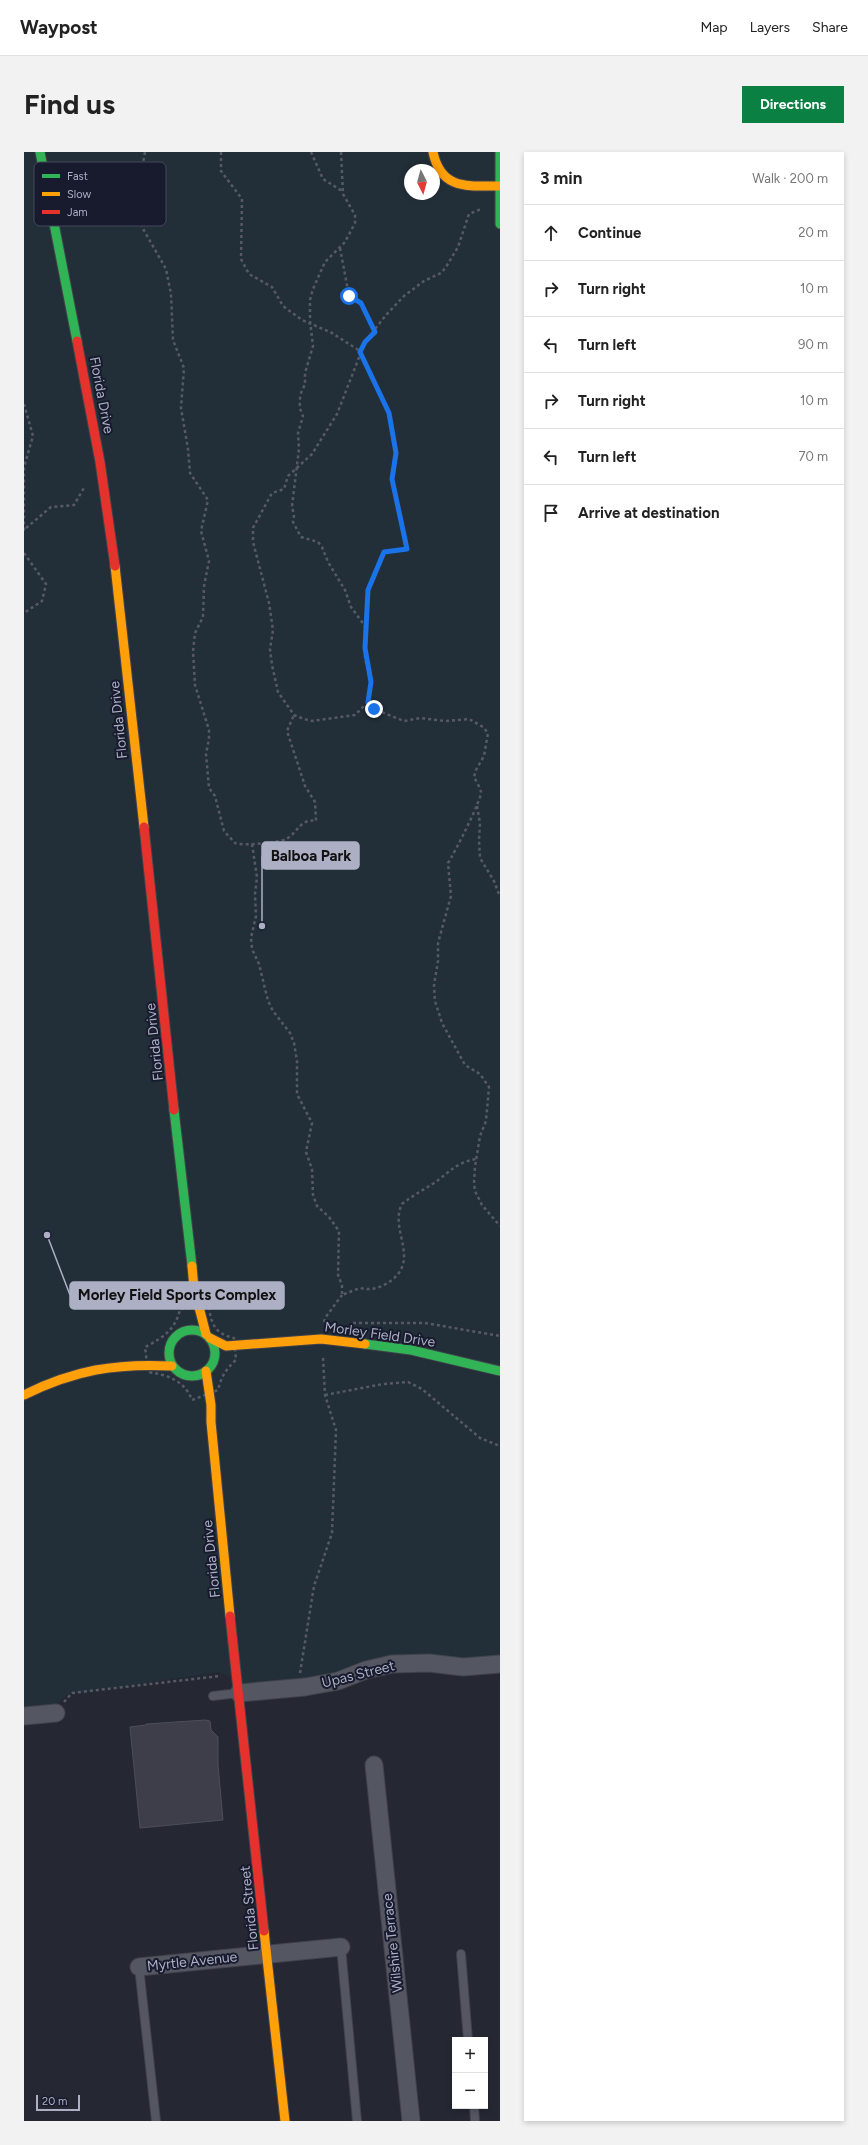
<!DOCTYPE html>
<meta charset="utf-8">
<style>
:root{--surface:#fff;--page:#f2f2f2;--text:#222;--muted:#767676;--line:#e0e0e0;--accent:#0b8043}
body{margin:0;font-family:Figtree,sans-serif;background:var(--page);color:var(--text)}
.controls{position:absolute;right:12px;bottom:12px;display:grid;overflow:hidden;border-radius:0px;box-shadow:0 2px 6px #0003}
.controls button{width:36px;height:36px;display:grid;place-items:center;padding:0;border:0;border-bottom:1px solid var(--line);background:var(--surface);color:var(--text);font:20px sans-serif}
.compass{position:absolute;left:380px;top:12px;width:36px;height:36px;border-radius:50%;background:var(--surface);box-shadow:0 2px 6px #0003;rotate:174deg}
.scale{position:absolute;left:12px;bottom:10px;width:44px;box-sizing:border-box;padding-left:4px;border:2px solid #adb0c5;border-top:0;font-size:11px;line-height:14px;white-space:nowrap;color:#adb0c5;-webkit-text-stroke:3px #181b2d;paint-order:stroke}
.stop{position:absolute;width:12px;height:12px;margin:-9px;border:3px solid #1a73e8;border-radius:50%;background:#fff}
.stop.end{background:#1a73e8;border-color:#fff;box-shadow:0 1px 4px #0008}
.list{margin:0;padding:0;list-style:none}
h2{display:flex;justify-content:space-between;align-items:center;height:52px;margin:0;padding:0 16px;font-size:17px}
h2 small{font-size:13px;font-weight:400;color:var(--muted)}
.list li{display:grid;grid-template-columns:26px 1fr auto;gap:12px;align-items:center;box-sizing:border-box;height:56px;padding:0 16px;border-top:1px solid var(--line)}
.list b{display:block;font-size:15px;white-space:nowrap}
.list em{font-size:13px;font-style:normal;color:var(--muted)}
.icon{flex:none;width:22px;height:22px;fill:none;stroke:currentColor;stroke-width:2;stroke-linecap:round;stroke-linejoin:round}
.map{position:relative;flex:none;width:476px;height:1969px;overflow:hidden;border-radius:0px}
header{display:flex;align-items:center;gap:24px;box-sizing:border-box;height:56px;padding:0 20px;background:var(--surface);border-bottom:1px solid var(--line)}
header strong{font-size:19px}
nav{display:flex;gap:22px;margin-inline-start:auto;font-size:14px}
.intro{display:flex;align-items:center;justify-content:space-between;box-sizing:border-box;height:96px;padding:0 24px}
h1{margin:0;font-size:28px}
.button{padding:10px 18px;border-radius:0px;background:var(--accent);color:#fff;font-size:14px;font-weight:700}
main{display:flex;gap:24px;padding:0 24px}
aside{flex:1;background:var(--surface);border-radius:0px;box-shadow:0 2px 6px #0003}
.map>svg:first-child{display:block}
.green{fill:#222f38;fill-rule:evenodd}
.building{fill:#3d3e49;stroke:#4c4e5a}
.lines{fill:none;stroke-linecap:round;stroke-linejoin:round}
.lane-casing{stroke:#41424b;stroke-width:10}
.street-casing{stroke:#41424b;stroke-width:19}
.fast-casing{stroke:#41424b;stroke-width:11}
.slow-casing{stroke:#41424b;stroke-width:11}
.jam-casing{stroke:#41424b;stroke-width:11}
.path{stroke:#575a64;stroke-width:2.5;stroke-dasharray:3 3;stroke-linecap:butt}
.lane{stroke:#545661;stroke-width:8}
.street{stroke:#545661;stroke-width:17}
.fast{stroke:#30b455;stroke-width:9}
.slow{stroke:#ff9f0a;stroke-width:9}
.jam{stroke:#e5322d;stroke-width:9}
.route{stroke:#1a73e8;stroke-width:5}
.labels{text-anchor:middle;stroke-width:4;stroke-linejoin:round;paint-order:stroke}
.street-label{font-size:14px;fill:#adb0c5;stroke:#181b2d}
.key{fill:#181b2d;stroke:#45485b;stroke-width:1}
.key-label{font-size:11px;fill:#adb0c5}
.leader{fill:none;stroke:#adb0c5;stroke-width:1.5}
.callout-dot{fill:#adb0c5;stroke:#181b2d;stroke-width:1.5}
.callout{fill:#adb0c5;stroke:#adb0c5;stroke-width:1.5}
.callout-label{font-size:15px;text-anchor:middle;font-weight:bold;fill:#111}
</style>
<header>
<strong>Waypost</strong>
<nav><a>Map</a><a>Layers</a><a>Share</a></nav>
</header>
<div class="intro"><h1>Find us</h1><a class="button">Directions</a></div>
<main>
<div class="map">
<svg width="476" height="1969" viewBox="0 0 476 1969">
<rect width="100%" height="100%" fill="#252732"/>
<path class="green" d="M0,0H476V1507L227,1535L195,1520L43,1543L30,1555L0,1557ZM386,18H410V42H386Z"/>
<path class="building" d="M181,1568L186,1569L187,1578L194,1585V1613L199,1668L116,1676L106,1575L122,1573V1572Z"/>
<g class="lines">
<defs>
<path id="lane" d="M189,1544L214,1541
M317,1795L333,1969
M437,1802L444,1888
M115,1815L132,1969
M450,1954L451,1969"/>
<path id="street" d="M215,1541L281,1535L314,1529L342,1518L368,1512L405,1511L439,1515L476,1512
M0,1564L32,1561
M350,1613L387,1969
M115,1815L317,1795"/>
<path id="fast" d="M16,0L53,189
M476,0V72
M150,958L168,1114
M145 1201a23 23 0 1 1 46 0a23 23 0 1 1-46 0Z
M341,1192L387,1198L476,1219"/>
<path id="slow" d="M409,0C417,38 443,34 476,34
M91,414L120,675
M168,1114L170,1136L182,1182
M186,1186L202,1194L297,1187L341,1192
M182,1219L187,1253V1270L206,1464
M0,1243C50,1218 92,1211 148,1214
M240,1779L261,1969"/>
<path id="jam" d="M53,189L76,310L91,414
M120,675L150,958
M206,1464L240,1779"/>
</defs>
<use href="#lane" class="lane-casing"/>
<use href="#street" class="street-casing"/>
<use href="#fast" class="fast-casing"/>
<use href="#slow" class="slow-casing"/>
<use href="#jam" class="jam-casing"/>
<path class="path" d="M121,0L119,11L122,41L118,75L142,117L147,142L149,188L160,216L157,256L164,297L166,321L184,348L177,379L185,409L180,434L179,465L171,481L169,499L171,533L185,578V587L182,602L185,636L191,644L200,679L211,691C218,694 255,691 262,687C274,681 276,666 292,669L291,650L281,634L263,579L270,563
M197,0V19L218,47L217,107L225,122L248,135L259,154L278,168L308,181L336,199L365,261L372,301L368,327L383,397L360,400L344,438L341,474
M287,0L299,27L318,39
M317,0L319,42L331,63V71L321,90L301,110L289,137L286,148V169L289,194L281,221V233C275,241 274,255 279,264L274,281L275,297L268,354L270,364L269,370L277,385L294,390L298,395L304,410L321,438L327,455L341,474V507L347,529L344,550L331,563L288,569L280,567L270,563L254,540L248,513L246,497L249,478L245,451L229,390V376L248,341L260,337L264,324L288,302L313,262L341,190L362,163L380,144L400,129L417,121L422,115L434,95L445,62L457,57
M316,96L325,144L337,151L351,179
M0,252L9,284L0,315V381
M2,376L27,355L50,353L61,334
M0,401L22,432L18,449L0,461
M344,550L350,557L380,569L397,566L421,569L445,567L459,575L464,581L460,604L452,618L450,625C452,629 456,635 457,640C458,647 430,702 424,711L427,744L414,791V809L410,833L411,849L418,871L441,913L456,922L465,935L462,969L456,984L451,1015L450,1031L451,1039L458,1053L476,1074
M453,654L456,671L455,688L456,706L470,729L476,745
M228,692L233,725L231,742L232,764L227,786L228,797L235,812L244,849L249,859L266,881L270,891L273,909V942L288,971L282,1000L288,1017L289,1043L293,1054L305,1065L315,1079L314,1123L318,1133V1143L336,1136C345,1138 352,1137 360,1133C401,1111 364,1079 378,1052C388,1044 399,1038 410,1031C426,1020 431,1011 452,1007
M185,1155C187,1173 192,1182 210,1186L212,1208C202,1217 197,1225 194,1238L168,1248C160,1228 144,1223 124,1220L121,1195C139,1186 152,1177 156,1157Z
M300,1170L301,1166L318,1143
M329,1171H401L476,1184
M301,1243L359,1232L384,1230L398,1237L456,1286L476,1294
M276,1521L290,1434L308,1381L312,1278L301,1243L299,1205
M40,1550L48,1541L196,1524"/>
<use href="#lane" class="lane"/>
<use href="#street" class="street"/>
<use href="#fast" class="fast"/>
<use href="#slow" class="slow"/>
<use href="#jam" class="jam"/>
</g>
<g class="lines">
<path class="route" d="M325,144L337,151L351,180L341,190L336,200L365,261L372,301L368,327L383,397L360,400L344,438L341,496L347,530L344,550L350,557"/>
</g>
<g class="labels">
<g class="street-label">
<text transform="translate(78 243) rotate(79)" y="5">Florida Drive</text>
<text transform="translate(94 568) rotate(-96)" y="5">Florida Drive</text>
<text transform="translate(130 890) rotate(-96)" y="5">Florida Drive</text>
<text transform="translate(356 1182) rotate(8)" y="5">Morley Field Drive</text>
<text transform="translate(187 1407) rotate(-96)" y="5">Florida Drive</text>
<text transform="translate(334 1522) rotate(-14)" y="5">Upas Street</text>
<text transform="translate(225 1756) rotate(-96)" y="5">Florida Street</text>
<text transform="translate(368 1791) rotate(-96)" y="5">Wilshire Terrace</text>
<text transform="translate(168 1809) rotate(-6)" y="5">Myrtle Avenue</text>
</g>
</g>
<rect x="10" y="10" width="132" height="64" rx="6" class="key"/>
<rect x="18" y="22" width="18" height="4" fill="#30b455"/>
<rect x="18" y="40" width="18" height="4" fill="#ff9f0a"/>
<rect x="18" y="58" width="18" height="4" fill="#e5322d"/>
<g class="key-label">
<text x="43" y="28">Fast</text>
<text x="43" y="46">Slow</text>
<text x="43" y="64">Jam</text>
</g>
<path class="leader" d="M238 774L238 704M23 1083L46 1143"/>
<g class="callout-dot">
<circle cx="238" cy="774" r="4"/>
<circle cx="23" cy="1083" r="4"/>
</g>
<g class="callout">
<rect x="238" y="690" width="97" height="27" rx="4"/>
<rect x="46" y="1130" width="214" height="27" rx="4"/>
</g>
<g class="callout-label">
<text x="287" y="709">Balboa Park</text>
<text x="153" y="1148">Morley Field Sports Complex</text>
</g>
</svg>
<div class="controls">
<button>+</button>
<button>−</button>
</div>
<svg class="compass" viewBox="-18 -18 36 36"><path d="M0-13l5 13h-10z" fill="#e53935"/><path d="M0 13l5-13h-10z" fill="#767676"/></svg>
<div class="scale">20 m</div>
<div class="stop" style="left:325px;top:144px"></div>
<div class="stop end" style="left:350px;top:557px"></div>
</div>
<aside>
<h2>3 min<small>Walk · 200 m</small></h2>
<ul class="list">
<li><svg class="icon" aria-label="ahead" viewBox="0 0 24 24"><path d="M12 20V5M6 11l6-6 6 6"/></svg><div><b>Continue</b></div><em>20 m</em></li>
<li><svg class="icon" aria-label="right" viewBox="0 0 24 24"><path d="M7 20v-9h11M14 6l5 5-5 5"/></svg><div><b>Turn right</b></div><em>10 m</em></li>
<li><svg class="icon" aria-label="left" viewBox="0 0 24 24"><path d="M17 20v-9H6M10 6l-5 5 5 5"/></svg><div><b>Turn left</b></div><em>90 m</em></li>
<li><svg class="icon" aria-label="right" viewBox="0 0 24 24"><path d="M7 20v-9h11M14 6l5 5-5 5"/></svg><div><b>Turn right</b></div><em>10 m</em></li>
<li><svg class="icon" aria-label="left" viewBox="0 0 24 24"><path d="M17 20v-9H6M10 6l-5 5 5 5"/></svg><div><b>Turn left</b></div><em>70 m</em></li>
<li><svg class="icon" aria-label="arrive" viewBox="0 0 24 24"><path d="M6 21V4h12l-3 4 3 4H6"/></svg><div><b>Arrive at destination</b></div></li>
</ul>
</aside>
</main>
